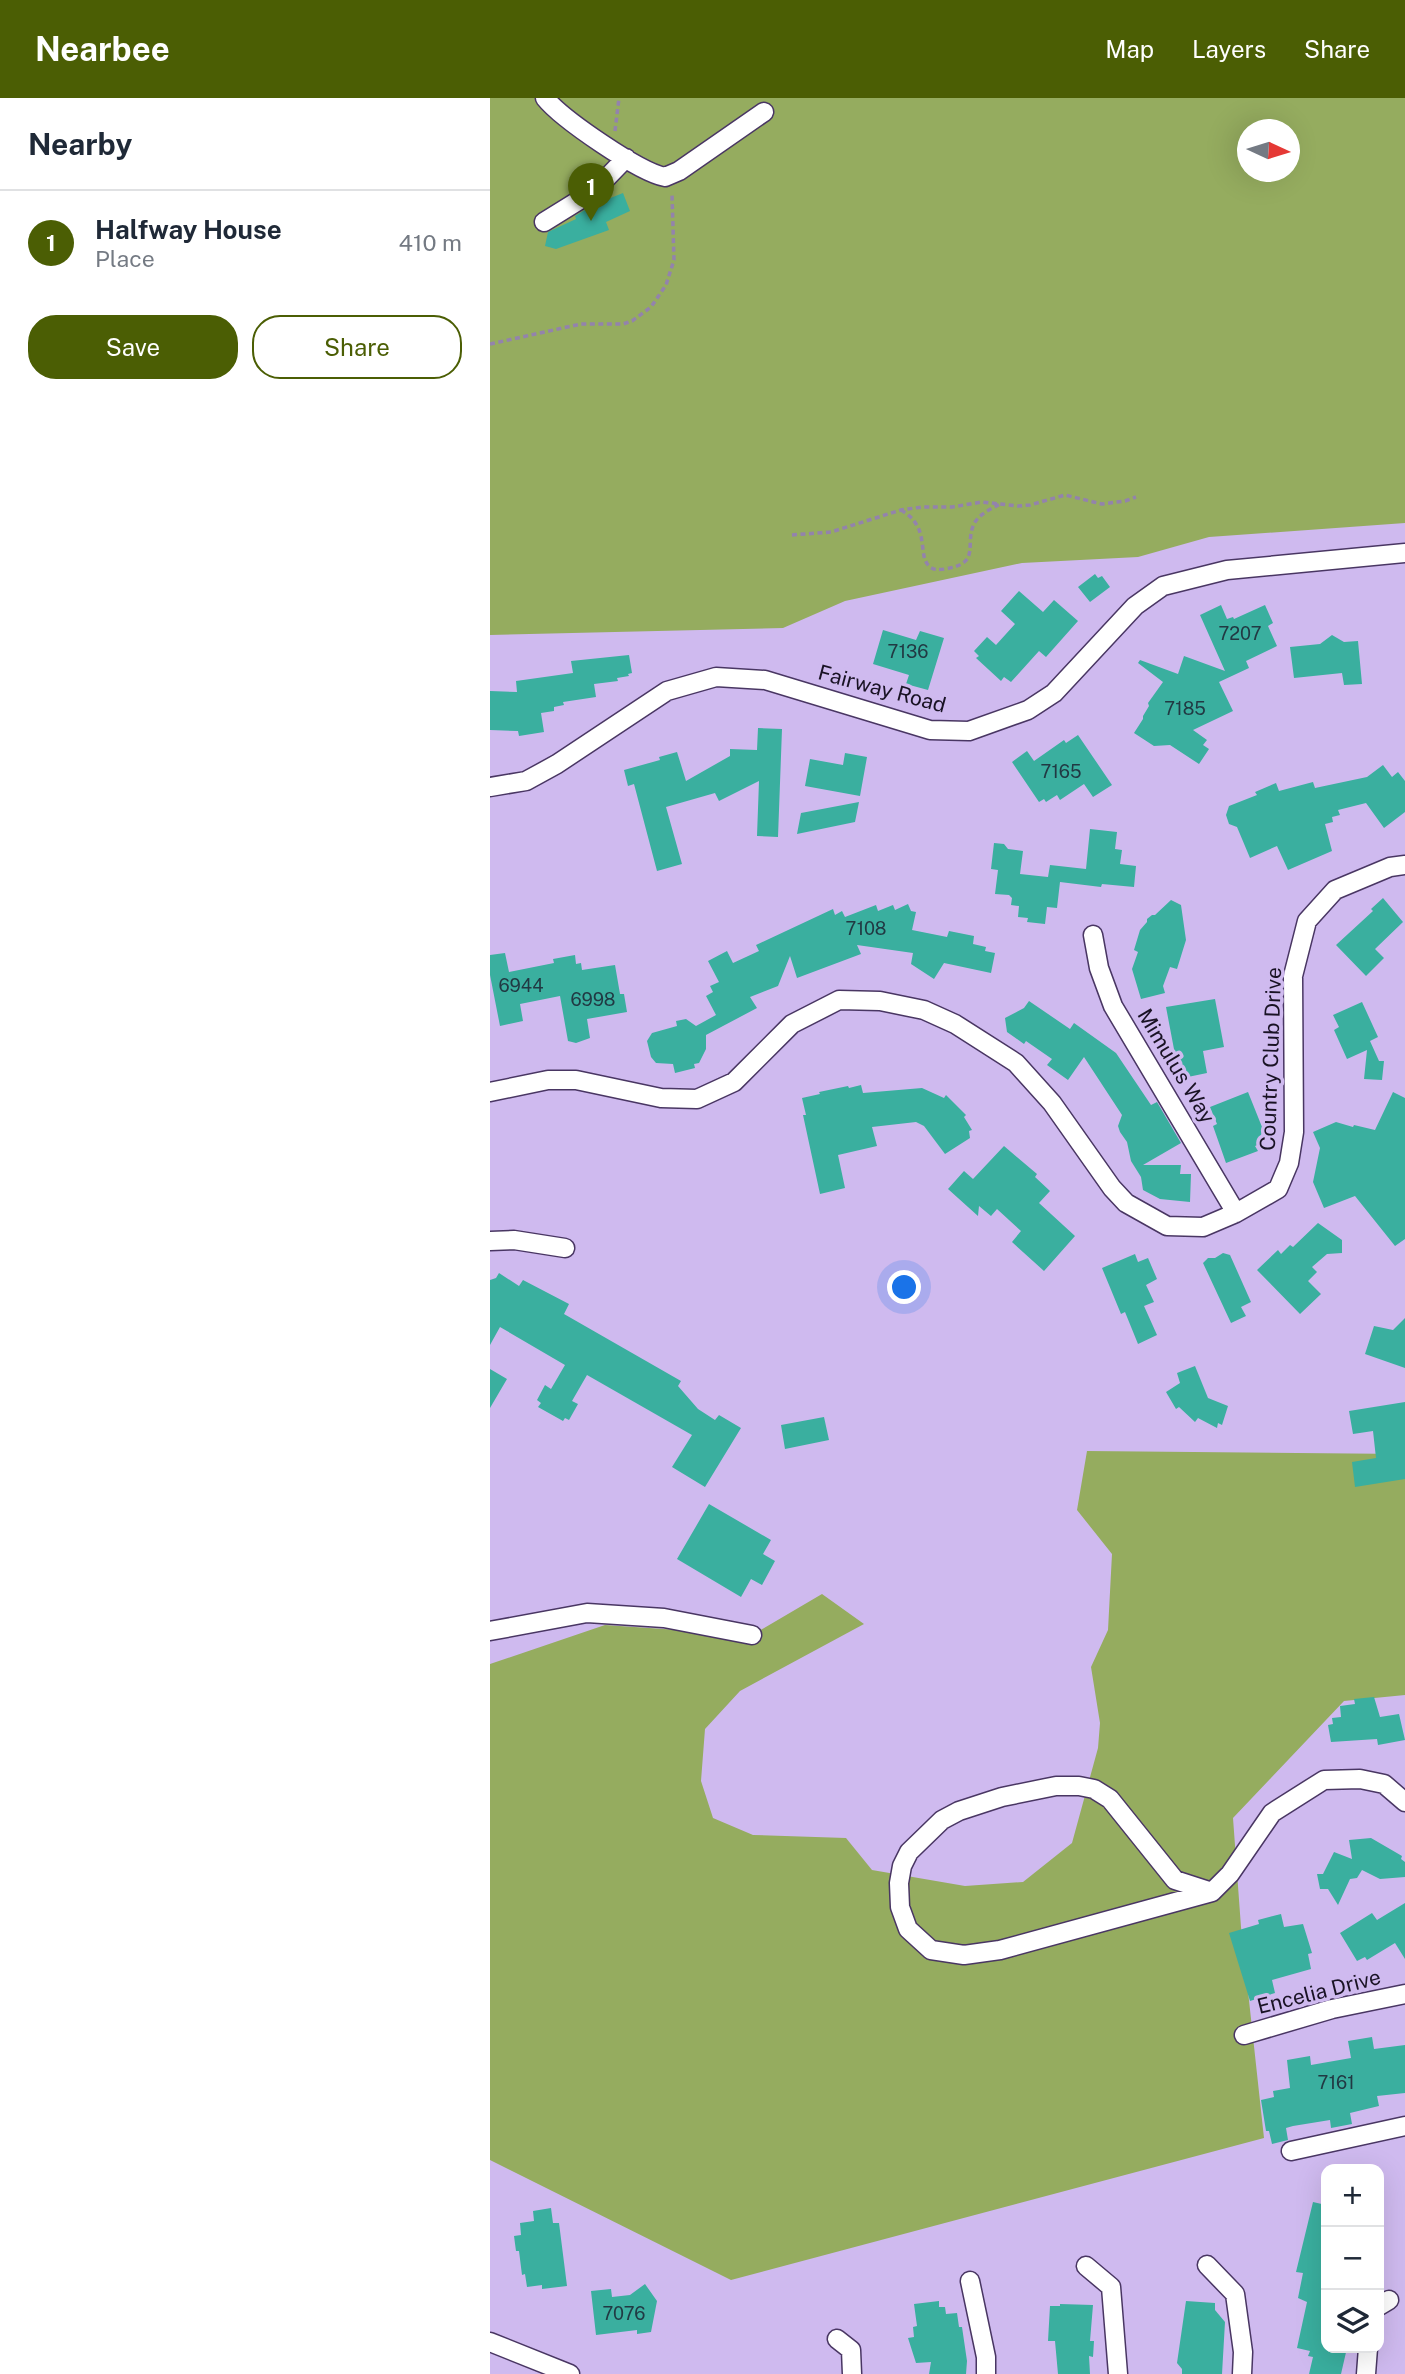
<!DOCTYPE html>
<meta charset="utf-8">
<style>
:root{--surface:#fff;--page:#f2f2f3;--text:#1f2937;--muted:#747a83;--line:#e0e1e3;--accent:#4b5e04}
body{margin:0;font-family:"Public Sans",sans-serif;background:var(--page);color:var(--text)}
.controls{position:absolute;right:21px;bottom:21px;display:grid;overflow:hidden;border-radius:14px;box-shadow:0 7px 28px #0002}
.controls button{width:63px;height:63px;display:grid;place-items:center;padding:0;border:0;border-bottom:2px solid var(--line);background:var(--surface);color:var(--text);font:35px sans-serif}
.compass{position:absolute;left:747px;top:21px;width:63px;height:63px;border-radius:50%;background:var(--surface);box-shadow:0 7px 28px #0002;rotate:94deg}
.you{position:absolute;left:415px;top:1190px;width:24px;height:24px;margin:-18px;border:5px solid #fff;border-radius:50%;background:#1a73e8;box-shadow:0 0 0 10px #1a73e833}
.badge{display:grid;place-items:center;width:46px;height:46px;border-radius:50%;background:var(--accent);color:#fff;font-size:23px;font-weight:700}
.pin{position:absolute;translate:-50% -58px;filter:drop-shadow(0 2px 4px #0008)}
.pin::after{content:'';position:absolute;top:37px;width:24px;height:21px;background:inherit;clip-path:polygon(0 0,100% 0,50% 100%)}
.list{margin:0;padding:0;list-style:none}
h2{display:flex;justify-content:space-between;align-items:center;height:91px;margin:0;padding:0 28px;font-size:30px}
h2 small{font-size:23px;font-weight:400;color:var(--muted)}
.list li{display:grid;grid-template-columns:46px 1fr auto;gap:21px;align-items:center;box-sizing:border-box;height:105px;padding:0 28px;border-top:2px solid var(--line)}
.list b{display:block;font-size:26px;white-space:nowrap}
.list p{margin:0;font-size:23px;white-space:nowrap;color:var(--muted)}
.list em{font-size:23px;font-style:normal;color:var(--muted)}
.actions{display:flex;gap:14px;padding:21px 28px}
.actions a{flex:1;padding:16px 0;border:2px solid var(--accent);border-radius:28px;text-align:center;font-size:24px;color:var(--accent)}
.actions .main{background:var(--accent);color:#fff}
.icon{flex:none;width:38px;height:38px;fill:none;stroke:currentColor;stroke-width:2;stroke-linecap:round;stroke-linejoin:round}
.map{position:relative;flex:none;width:915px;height:2276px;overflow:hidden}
header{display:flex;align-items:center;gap:42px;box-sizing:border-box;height:98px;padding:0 35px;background:var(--accent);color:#fff}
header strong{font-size:33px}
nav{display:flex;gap:38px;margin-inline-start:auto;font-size:24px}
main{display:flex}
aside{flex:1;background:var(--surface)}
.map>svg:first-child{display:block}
.green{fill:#95ac5f;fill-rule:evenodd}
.building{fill:#3aaf9f}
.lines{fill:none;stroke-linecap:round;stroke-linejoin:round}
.minor-casing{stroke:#493663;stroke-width:21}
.path{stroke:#9383ac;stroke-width:3.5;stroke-dasharray:5 3.5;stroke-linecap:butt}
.minor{stroke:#fff;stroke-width:18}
.labels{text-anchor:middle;stroke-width:7;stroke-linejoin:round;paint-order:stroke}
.number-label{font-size:18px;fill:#213943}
.street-label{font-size:21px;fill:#191224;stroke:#cfbaef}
</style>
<header>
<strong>Nearbee</strong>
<nav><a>Map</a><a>Layers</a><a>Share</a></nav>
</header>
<main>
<aside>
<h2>Nearby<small></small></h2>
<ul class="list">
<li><span class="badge">1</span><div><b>Halfway House</b><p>Place</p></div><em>410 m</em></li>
</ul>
<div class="actions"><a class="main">Save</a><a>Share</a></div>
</aside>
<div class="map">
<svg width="915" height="2276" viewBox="0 0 915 2276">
<rect width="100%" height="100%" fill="#cfbaef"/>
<path class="green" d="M0,0H915V425L719,439L648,459L532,465L355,503L293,530L0,537ZM758,32H800V74H758Z
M597,1353L915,1356V1597L854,1603L743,1720L751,1829L774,2040L241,2182L0,2062V1566L115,1527L262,1537L332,1496L374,1526L250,1593L215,1631L211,1683L223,1720L263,1737L356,1740L382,1772L475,1788L533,1784L582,1745L608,1650L610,1625L601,1569L618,1532L622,1456L587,1412Z"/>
<path class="building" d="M133,95L140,113L116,124L119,132L66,151L55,148L58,134L86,121L85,118L103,107Z
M605,476L608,480L612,478L620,489L600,504L588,489Z
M529,493L553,514L564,502L588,523L556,559L549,553L521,584L514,579L511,583L486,560L489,558L484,553L497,539L506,547L525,526L511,513Z
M731,507L737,521L743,519L744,521L775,507L783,525L778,528L787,548L756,563L759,570L729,584L743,613L703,632L717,642L713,647L719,651L709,666L680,647L664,648L644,635L653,621V618L659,608L658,605L673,584L648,565L650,562L688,576L694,558L735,573L710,517Z
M393,532L426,542L430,533L454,540L438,592L416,586L419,577L383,566Z
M842,537L854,544L868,543L872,586L854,587L852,575L804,580L800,549L830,546Z
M139,557L142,575L138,576L139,578L127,580L128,583L104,586L106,599L73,604L74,607L64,609V613L51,615L54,634L29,638L28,633L0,632V593L27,594L26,583L83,575L81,563Z
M268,630L292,631L288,739L267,738L269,683L229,703L225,695L176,709L192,766L167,773L144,686L138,688L134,672L170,662L169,659L187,654L196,683L240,658V651L267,652Z
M588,637L622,687L603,699L594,686L570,702L567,697L556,704L554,701L549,704L522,664L537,653L544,663L574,642L576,645Z
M355,655L377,659L370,698L315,688L320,661L353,667Z
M893,667L902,679L908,674L915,683V714L894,730L876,705L848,712L850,717L842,719L843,724L835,726L842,753L798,772L787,748L760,760L747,729L739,726L736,717L739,708L767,697L765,694L786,685L789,693L823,684L825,690L877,679Z
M369,704L365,724L307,736L311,715Z
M600,731L627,734L625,751L632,752L630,766L646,768L644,789L612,786L611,789L570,784L567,810L557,809L555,826L537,824L538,820L528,819L529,808L521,807L522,800L519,797L505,796L508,772L501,771L504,745L514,746L518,751L533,753L530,776L558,779L560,767L596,771Z
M893,800L913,824L885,851L894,860L876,878L846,847L883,813L881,811Z
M681,802L691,807L696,842L687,871L680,869L673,888L675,895L651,901L642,871L648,854L644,852L650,832L657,824V821L662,817H665Z
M418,806L421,813L426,814L422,832L457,839L459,833L484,838L483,846L496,849L495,853L505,855L501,875L454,865L444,881L421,866L423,855L367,847L371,856L307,880L300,858L288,888L260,899L267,910L216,937V951L209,965L204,966L205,970L185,975L183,966L166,965L161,959L157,943L162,935L187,928L186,923L196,921L206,928L226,917L216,898L223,894L220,888L229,884L218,863L237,853L243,865L269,853L266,847L343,811L345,817L352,813L355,819L386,807L388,813L403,807L405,812Z
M15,855L19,874L64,865L63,861L85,857L86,866L91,865L92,872L125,867L130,896H134L137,914L97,921L100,940L86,945L78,943L70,898L30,906L33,923L10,928L0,877V857Z
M725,901L734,949L713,953L717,975L693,980L690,967H687L676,909Z
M539,903L580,931L584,925L626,955L661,1007L667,1004L691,1045L653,1067H691L690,1076H701L700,1104L670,1101L653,1092L651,1079L641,1063L637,1044L630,1034L628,1028L632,1017L594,959L578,982L557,967L562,961L536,943L534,946L517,934L515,920L534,910Z
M872,904L888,939L880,943L889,963H894L892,982L874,981L877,952L857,961L844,932L849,929L843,917Z
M371,987L373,995L432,990L454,1000L456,997L476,1017L474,1019L482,1032L479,1033L480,1040L455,1056L434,1028L426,1024L382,1029L387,1048L348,1057L355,1090L330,1096L313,1017H316L312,1000L330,996L329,994L358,988L359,990Z
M758,994L774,1034L771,1036L774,1045L765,1048L768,1053L736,1065L723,1028L727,1026L720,1009Z
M903,994L915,1000V1141L905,1148L865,1098L834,1110L823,1084L830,1050L823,1034L846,1024L863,1029L864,1027L885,1032Z
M514,1048L547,1076L545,1079L560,1093L549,1105L585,1138L554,1173L522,1144L531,1133L507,1111L501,1118L489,1108L488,1118L458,1091L474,1073L483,1081Z
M828,1125L852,1142V1155L837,1156L822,1169L827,1174L818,1183L831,1196L810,1216L767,1172L788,1152L791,1156L800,1147L803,1149Z
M733,1155L740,1157L761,1204L751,1209L756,1218L741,1225L713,1165L718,1160H725Z
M645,1156L648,1164L658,1160L667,1181L656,1187L664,1204L654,1208L667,1237L648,1246L635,1214L631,1216L612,1170Z
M9,1175L29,1188L33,1182L79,1206L74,1216L191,1283L188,1288L208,1311L225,1322L229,1317L251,1330L215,1389L182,1369L202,1337L97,1277L82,1303L88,1306L79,1322L75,1320L73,1323L48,1309L51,1305L47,1302L55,1287L61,1291L75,1267L10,1229L0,1247V1182L6,1180Z
M915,1220V1270L875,1256L884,1228L903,1232Z
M705,1268L718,1300L738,1308L732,1327L728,1325L727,1330L708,1320L705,1324L689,1309L686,1311L676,1294L690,1285L687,1275Z
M0,1271L17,1281L0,1310Z
M915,1304V1381L865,1389L862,1364L886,1360L883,1333L863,1336L859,1313Z
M334,1319L339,1342L295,1351L291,1327Z
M219,1406L281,1442L273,1456L285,1463L272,1487L261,1481L251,1499L187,1461Z
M884,1599L890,1619L909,1616L915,1642L888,1647L887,1641L841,1644L838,1627L843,1626L842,1620L851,1619L850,1608L865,1606L864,1601Z
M881,1740L912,1758L911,1761L915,1764V1779L890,1781L872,1772L867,1780L860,1781L848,1807L838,1791H830L827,1776H833L844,1754L862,1761L859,1742Z
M915,1805V1861L905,1845L877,1862L875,1859L867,1863L850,1835L882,1815L887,1822Z
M791,1816L794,1829L813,1826L822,1855L818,1856L821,1871L782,1882L785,1895L760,1903L739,1835L769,1826L768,1822Z
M882,1939L884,1951L915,1947V1995L887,1998L889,2008L860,2015L862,2026L841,2030L840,2022L803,2028L796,2030L798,2042L782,2046L779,2033H776L771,2002L784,1999L783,1993L800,1990L797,1962L820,1958L821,1967L861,1960L858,1943Z
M823,2104L836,2107V2250H857L851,2276H819L823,2259L818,2258L820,2253L807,2250L817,2204L808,2200L813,2175L806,2174Z
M61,2110L63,2125H69L77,2188L52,2191V2187L37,2189L35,2176L32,2177L29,2153H26L24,2138L31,2137L30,2125L44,2123L43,2113Z
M155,2186L167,2203L161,2234L147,2236V2232L106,2237L101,2193L121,2191L122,2199L140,2197Z
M449,2203V2209H455L456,2216L467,2215L469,2229H472L477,2263L476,2276H439L441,2264L426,2265L418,2240L424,2239L423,2229L427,2228L424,2206Z
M696,2203L725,2205V2212L735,2224L732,2276H692V2271L687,2265Z
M570,2206L603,2207L600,2243H604L603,2259L599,2258L600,2276H568L565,2243H558L560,2208H570Z"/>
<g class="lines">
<defs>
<path id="minor" d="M55,0C72,21 149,74 175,79L189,73L274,14
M54,124L104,93L136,60
M0,689L36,683L67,666L177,593L226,579L275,582L440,632L479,633L538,612L564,595L645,508L673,488L737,472L915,455
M603,837L609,870L623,908L746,1115
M0,994L58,982H86L171,1000L207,1001L244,984L302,926L349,902L390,903L434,912L465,926L526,965L562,1005L622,1090L636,1105L677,1128L713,1129L746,1115L788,1091L799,1065L804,1034L803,878L817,823L845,792L900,769L915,767
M0,1143L24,1142L75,1150
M0,1533L97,1515L174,1520L262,1537
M722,1794L685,1782L620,1701L604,1691L589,1688H566L512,1699L469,1713L452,1722L419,1754L412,1768L409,1785L410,1809L418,1831L441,1852L474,1857L510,1852L722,1794L740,1776L782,1715L834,1682L870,1681L894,1686L915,1704
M754,1937L842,1911L915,1896
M801,2053L915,2028
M717,2167L745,2196L753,2254L752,2276
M596,2168L621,2189L628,2276
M480,2183L496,2259V2276
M889,2208L899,2202
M347,2241L361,2252L362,2276
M0,2244L80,2276
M876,2276L878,2250"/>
</defs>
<use href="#minor" class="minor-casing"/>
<path class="path" d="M125,33L129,0
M0,246L91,226H133L142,223L161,209L176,187L184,162L182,96
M411,412C442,430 426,457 440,469C444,472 449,472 455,471C492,465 474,447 484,426C489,416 501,411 510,406
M302,437L341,434L411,412L432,409H462L492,404L528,408L540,407L575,397L612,406L635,403L646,399"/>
<use href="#minor" class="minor"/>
</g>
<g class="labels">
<g class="number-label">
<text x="750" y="542">7207</text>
<text x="418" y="560">7136</text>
<text x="695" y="617">7185</text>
<text x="571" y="680">7165</text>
<text x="376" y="837">7108</text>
<text x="31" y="894">6944</text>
<text x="103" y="908">6998</text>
<text x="846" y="1991">7161</text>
<text x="134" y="2222">7076</text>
</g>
<g class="street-label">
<text transform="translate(392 591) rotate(15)" y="7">Fairway Road</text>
<text transform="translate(781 961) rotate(-88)" y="7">Country Club Drive</text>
<text transform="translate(686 968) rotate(59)" y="7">Mimulus Way</text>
<text transform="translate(829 1894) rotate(-14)" y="7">Encelia Drive</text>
</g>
</g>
</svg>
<div class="controls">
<button>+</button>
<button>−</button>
<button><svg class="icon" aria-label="layers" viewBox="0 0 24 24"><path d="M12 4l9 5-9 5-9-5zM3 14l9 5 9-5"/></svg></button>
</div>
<svg class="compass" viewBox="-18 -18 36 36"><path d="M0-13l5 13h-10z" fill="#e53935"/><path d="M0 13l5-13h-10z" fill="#747a83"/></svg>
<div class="you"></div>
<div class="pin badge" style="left:101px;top:123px">1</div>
</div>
</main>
